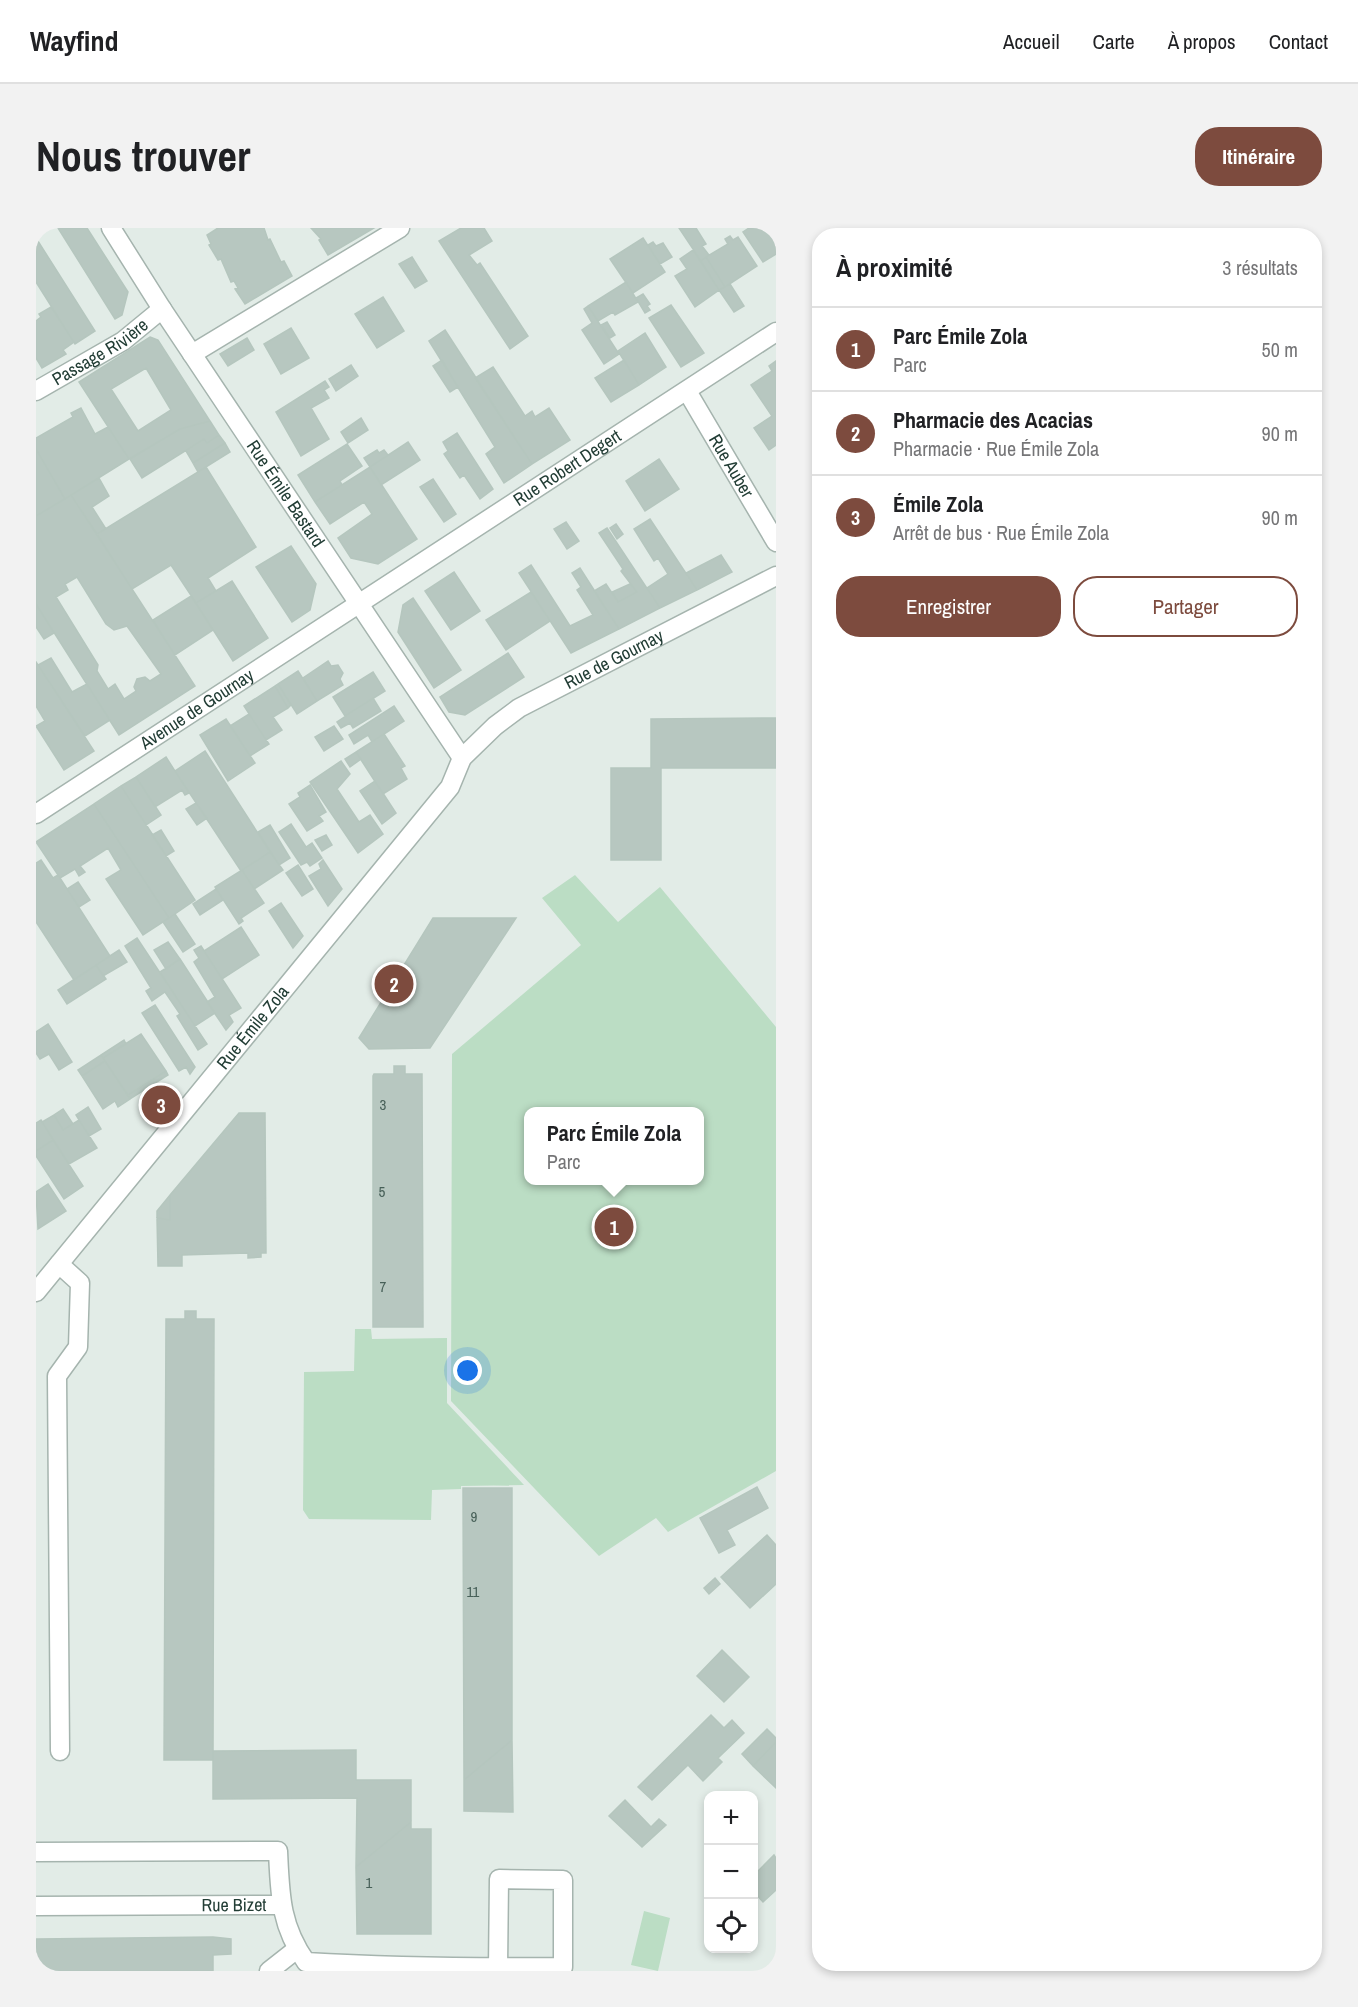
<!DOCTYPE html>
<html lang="fr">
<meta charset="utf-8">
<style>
:root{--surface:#fff;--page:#f2f2f2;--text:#202124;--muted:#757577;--line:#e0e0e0;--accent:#7d4b3e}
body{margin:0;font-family:"Archivo Narrow",sans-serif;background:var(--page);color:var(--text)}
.controls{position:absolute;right:18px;bottom:18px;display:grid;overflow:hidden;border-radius:12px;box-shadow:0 3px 9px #0003}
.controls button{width:54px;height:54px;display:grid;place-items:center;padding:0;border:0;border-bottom:2px solid var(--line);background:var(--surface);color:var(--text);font:30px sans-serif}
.you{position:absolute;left:432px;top:1143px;width:21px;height:21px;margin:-15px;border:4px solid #fff;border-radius:50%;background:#1a73e8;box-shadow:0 0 0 9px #1a73e833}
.badge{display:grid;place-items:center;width:39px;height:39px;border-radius:50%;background:var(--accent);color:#fff;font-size:20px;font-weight:700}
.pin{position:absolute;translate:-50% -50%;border:3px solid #fff;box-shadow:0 2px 6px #0006}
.popup{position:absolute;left:488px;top:879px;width:180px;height:78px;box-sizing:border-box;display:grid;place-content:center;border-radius:12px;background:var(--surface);filter:drop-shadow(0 2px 4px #0005);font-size:20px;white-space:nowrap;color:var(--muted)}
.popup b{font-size:22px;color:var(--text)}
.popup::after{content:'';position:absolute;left:50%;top:100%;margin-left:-12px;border:12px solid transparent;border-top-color:var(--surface)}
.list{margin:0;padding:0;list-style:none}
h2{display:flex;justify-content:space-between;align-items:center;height:78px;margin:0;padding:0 24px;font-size:26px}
h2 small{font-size:20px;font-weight:400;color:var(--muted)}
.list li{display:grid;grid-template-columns:39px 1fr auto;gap:18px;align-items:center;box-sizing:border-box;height:84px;padding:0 24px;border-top:2px solid var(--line)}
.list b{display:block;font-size:22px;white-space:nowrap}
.list p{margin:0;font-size:20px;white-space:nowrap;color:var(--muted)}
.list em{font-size:20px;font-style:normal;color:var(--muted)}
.actions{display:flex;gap:12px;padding:18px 24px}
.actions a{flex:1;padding:14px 0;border:2px solid var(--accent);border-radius:24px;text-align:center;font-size:21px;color:var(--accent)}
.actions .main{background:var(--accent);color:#fff}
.icon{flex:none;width:33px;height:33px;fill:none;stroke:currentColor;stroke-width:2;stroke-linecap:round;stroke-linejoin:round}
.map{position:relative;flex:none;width:740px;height:1743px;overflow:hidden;border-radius:24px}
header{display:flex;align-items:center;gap:36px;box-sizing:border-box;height:84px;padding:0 30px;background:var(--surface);border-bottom:2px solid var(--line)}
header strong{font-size:28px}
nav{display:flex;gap:33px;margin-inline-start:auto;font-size:21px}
.intro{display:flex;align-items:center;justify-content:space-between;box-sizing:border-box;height:144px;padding:0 36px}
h1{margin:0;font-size:42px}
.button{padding:15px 27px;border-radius:24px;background:var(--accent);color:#fff;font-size:21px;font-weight:700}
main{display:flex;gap:36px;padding:0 36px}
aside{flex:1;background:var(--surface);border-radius:24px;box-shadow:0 3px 9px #0003}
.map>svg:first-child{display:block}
.green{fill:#bbddc4;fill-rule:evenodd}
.building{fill:#b7c7c0;stroke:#b5c6be;stroke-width:1.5;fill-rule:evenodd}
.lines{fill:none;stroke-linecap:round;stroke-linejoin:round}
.service-casing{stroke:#a5b4ae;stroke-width:21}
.minor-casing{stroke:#a5b4ae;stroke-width:21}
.service{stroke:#fff;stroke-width:18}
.minor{stroke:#fff;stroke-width:18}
.labels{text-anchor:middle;stroke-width:4.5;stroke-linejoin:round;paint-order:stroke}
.number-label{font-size:15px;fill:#476058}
.street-label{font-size:18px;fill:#223d35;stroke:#f3f9f5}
</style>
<header>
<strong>Wayfind</strong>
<nav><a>Accueil</a><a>Carte</a><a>À propos</a><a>Contact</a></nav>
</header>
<div class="intro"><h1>Nous trouver</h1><a class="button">Itinéraire</a></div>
<main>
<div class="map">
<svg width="740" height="1743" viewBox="0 0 740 1743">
<rect width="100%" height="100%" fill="#e2ece7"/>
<path class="green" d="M539,647L582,694L624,659L740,799V1243L632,1304L620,1290L563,1328L415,1173L416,826L545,717L506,670ZM492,884H664V952H492Z
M319,1101H335L336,1111L411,1110V1175L488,1257L425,1258V1261L396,1262L395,1292L273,1291L267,1282L268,1144L318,1143Z
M608,1683L634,1690L622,1743L595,1737Z"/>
<path class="building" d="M22,0H51L92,64L86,87L79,91Z
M182,0H228L232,12L234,11L245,34L248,33L256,48L209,76L199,61L202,60L198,53L195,54L185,31L182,32L173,17L175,16L171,7Z
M275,0H338L292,27L283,12L285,11Z
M425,0H448L456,13L433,27L441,37L444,35L492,108L474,121L403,13Z
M643,0H660L670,16L666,18L673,27L665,33Z
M713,0H740V26L727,34L707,4Z
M694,8L697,12L702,9L721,38L689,59L670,29L692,16L689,11Z
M0,10L59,103L39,116L0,54Z
M607,10L629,44L597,65L574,31Z
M617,14L620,18L627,15L636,29L624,36L612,17Z
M657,22L683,62L659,79L639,48L651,41L644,31Z
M376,29L391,53L379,60L363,36Z
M670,29L689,59L683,62L665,33Z
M590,54L602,74L579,87L577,84L562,93L552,78Z
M694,56L708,78L698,84L683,62Z
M607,66L614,76L611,78L614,82L609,85L600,70Z
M347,69L368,103L341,120L319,86Z
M635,77L668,125L645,139L613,90Z
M552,78L583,126L568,136L546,102L556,95L548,81Z
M15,79L38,114L27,122L30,126L6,140L0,130V93L5,89L3,86Z
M571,94L579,107L574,110L565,97Z
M255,100L273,130L245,146L228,116Z
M409,102L496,236L468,255L450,226L459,219L393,113Z
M609,105L630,139L603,157L582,123Z
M114,109L122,112L174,193L144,201L93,231L43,154ZM110,140L135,182L102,203L75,161Z
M211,110L218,122L192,138L184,126Z
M406,132L422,159L414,164L397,138Z
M588,132L603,157L575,174L559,150Z
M740,133V217L733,222L718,200L736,188L715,157L736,143L733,138Z
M315,137L322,148L300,163L293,151Z
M457,139L489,188L496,183L499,189L513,180L534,212L496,236L439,150Z
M289,153L293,159L288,162L293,170L275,180L293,211L265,228L240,184Z
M45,180L59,206L72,199L93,231L29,271L0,221V210L37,189L35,185Z
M325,190L332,202L312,215L305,204Z
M174,193L183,207L171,215L168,211L106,250L94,231L144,201Z
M421,205L457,261L444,271L428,247L424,250L408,226L412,223L407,214Z
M183,207L189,215L157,235L150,223L168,211L171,215Z
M372,214L384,232L345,257L334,239Z
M189,215L194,224L162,244L157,235Z
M311,216L326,238L304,253L306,257L279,274L262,247Z
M0,221L29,271L0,288Z
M341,222L343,225L348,222L352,227L334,239L328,230Z
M623,231L643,261L609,283L590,253Z
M170,239L220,319L172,350L180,363L160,375L135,337L96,361L61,306Z
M334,239L381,311L342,336L315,330L302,310L336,286L328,274L294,296L279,274Z
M63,250L73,268L56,279L70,301L61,306L35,267Z
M397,251L420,286L408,294L384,259Z
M35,267L159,458L83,507L0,376V288ZM41,349L70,396L78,402L91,398L125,446L114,453L109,449L101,451L98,459L100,463L88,471L79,456L72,461L61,443L62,437L20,369L32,362L29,356Z
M614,291L661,362L624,380L611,360L632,346L622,330L618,333L598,301Z
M530,294L543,313L531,321L518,301Z
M580,296L587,306L581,311L574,300Z
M571,300L624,380L583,401L558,363L570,356L582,374L601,364L585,343L587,341L563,305Z
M255,318L280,356L274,382L256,394L220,339Z
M685,327L696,344L661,362L650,345Z
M495,337L534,398L557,387L541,362L545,359L536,345L544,340L583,401L535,425L483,345Z
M418,344L444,383L415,402L389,363Z
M196,353L232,410L197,433L160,375Z
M594,356L601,364L582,374L576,364Z
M495,364L514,393L470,422L450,392Z
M155,368L177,402L139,427L117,392Z
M377,370L425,442L398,460L362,404L367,377Z
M0,376L18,405L8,411L0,399Z
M472,425L488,449L429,487L413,484L404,469Z
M15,430L36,464L51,456L74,492L49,508L2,437Z
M292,433L295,438L302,437L307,445L304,451L307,457L281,473L267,450Z
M0,434L58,523L28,542L0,498L9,493L0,478Z
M262,443L281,473L261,486L242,456Z
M337,444L349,463L309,488L297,469Z
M242,456L255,477L252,480L239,458Z
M239,458L252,480L237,489L246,502L230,512L208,478Z
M337,470L345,483L317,500L314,495L305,500L301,494Z
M358,478L368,493L336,514L332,507L318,516L313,507Z
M213,486L233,516L214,528L194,498Z
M740,490V540H625V632H575V540H615V491Z
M190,491L219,535L192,553L164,507Z
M298,498L307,511L288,523L279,509Z
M348,506L369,538L365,540L371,551L347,566L320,524Z
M169,523L234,624L205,643L139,543Z
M320,524L325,531L314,539L309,531Z
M130,529L153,565L149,567L146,562L119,579L100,549Z
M305,533L314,546L301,561L323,594L334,587L347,606L322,625L274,554Z
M100,549L125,587L110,597L85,558Z
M339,553L360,585L346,596L324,563Z
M274,557L290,584L283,588L287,593L271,603L253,576L264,569L262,565Z
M85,558L159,672L133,690L58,576Z
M160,575L171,590L161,597L150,581Z
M58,576L133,690L107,707L70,651L85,642L72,620L44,638L49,644L43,648L39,641L24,650L0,614Z
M255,596L270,619L276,615L286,630L274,638L271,634L265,637L243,604Z
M234,597L254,630L243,637L222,604Z
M125,602L138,623L130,628L116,607Z
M290,607L296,617L286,623L279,612Z
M234,624L247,642L218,661L206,642Z
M5,632L17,650L22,647L24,650L74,728L38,752L0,694V635Z
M287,632L306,661L292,678L273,648L285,641L283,636Z
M262,637L277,661L266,668L250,645Z
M206,642L228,675L205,690L207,693L203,696L179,659Z
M42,654L54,672L43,679L31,661Z
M180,661L187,672L164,687L157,676Z
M245,675L267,708L257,720L233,683Z
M139,686L159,716L147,724L127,694Z
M397,690H480L394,820L333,821L323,810Z
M205,699L223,727L186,751L168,723Z
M101,710L171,816L162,822L141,788L144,786L129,764L116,773L110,763L115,760L89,718Z
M132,714L144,731L130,741L118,722Z
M165,718L205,780L193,787L197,794L190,802L171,774L179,769L158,734L163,730L158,722Z
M83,722L91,734L67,748L60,737Z
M144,731L179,785L159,798L124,744Z
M60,737L70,751L31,776L22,762Z
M119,777L159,839L154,846L150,839L143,843L106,785Z
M12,796L36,834L23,842L13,826L4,831L0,825V804Z
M105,806L130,843L92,867L67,830Z
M88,812L90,816L67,830L65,827Z
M65,827L69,833L46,848L42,842Z
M69,833L94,871L82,879L79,873L67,881L46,848Z
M358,838H369V846H386L387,1099H337V848L338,846H358Z
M130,843L132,847L94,871L92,867Z
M52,879L65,901L53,908L40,887Z
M27,881L37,896L27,902L18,887Z
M203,885H229L230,1025H225V1029L212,1030V1025L146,1027V1038H122L121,990L134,992V967Z
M18,887L27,902L43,892L61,920L33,936L6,894Z
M5,892L17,912L0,923V895Z
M17,912L47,958L28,971L0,928V923Z
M12,956L30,983L2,1001L0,964Z
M134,967V992L121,990V983Z
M149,1083H160V1091H178L177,1532H128L130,1091H149Z
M721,1259L732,1280L691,1302L699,1317L683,1325L664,1290Z
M427,1260H476V1512L428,1552Z
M731,1307L740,1317V1356L714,1380L685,1349Z
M679,1350L684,1356L673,1366L668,1360Z
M686,1422L713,1449L688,1474L661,1448Z
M675,1487L688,1500L696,1492L708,1505L682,1530L686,1534L667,1553L652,1537L616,1572L602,1559Z
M731,1501L740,1510V1514L717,1538L706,1526Z
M476,1512L477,1584L428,1583V1552Z
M740,1514V1560L717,1538Z
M320,1522V1552H375V1594L320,1639L321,1570L177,1571V1523Z
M589,1572L615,1599L623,1591L630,1597L606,1619L573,1588Z
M375,1594V1601H395V1706H321L320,1639Z
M738,1627L740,1630V1662L727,1674L718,1664V1647Z
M177,1709L195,1711V1726L177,1727V1743H0V1711Z"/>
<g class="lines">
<defs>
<path id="service" d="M156,126L364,0
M23,1036L44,1055L42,1119L21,1148L24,1523
M233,1743L261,1721"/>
<g id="minor">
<path id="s1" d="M75,0L126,81L426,530"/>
<path id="s2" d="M0,163L87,113L126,81"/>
<path id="s3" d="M651,163L740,314"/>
<path id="s4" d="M0,586L740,104"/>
<path id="s5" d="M0,1064L414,559L426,530L459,498L483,480L740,348"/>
<path d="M0,1624L242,1623C244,1666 244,1697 270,1734C355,1739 441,1740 527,1739V1652L463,1651L462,1740"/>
<path id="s6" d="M0,1678L244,1677"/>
</g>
</defs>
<use href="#service" class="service-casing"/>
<use href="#minor" class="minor-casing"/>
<use href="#service" class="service"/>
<use href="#minor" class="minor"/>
</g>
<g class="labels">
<g class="number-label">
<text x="347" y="882">3</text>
<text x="346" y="969">5</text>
<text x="347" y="1064">7</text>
<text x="438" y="1294">9</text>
<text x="437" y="1369">11</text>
<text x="333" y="1660">1</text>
</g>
<g class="street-label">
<text dy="6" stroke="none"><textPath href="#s2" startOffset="75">Passage Rivière</textPath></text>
<text dy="6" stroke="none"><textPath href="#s3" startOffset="87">Rue Auber</textPath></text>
<text dy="6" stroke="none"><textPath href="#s4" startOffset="634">Rue Robert Degert</textPath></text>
<text dy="6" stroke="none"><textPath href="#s1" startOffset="318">Rue Émile Bastard</textPath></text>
<text dy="6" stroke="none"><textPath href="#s5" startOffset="867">Rue de Gournay</textPath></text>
<text dy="6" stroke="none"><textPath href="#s4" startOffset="192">Avenue de Gournay</textPath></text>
<text dy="6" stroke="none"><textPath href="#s5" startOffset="342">Rue Émile Zola</textPath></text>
<text dy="6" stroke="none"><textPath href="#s6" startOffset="198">Rue Bizet</textPath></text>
</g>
</g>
</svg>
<div class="controls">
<button>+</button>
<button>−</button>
<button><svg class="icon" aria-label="locate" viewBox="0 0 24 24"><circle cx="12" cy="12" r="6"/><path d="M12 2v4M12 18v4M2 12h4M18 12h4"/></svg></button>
</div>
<div class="you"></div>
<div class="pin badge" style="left:578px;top:999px">1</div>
<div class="popup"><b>Parc Émile Zola</b>Parc</div>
<div class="pin badge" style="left:358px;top:756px">2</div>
<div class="pin badge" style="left:125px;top:877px">3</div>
</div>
<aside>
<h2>À proximité<small>3 résultats</small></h2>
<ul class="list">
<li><span class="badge">1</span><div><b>Parc Émile Zola</b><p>Parc</p></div><em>50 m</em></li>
<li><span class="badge">2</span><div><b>Pharmacie des Acacias</b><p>Pharmacie · Rue Émile Zola</p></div><em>90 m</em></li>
<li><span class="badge">3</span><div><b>Émile Zola</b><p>Arrêt de bus · Rue Émile Zola</p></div><em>90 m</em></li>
</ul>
<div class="actions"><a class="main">Enregistrer</a><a>Partager</a></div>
</aside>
</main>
